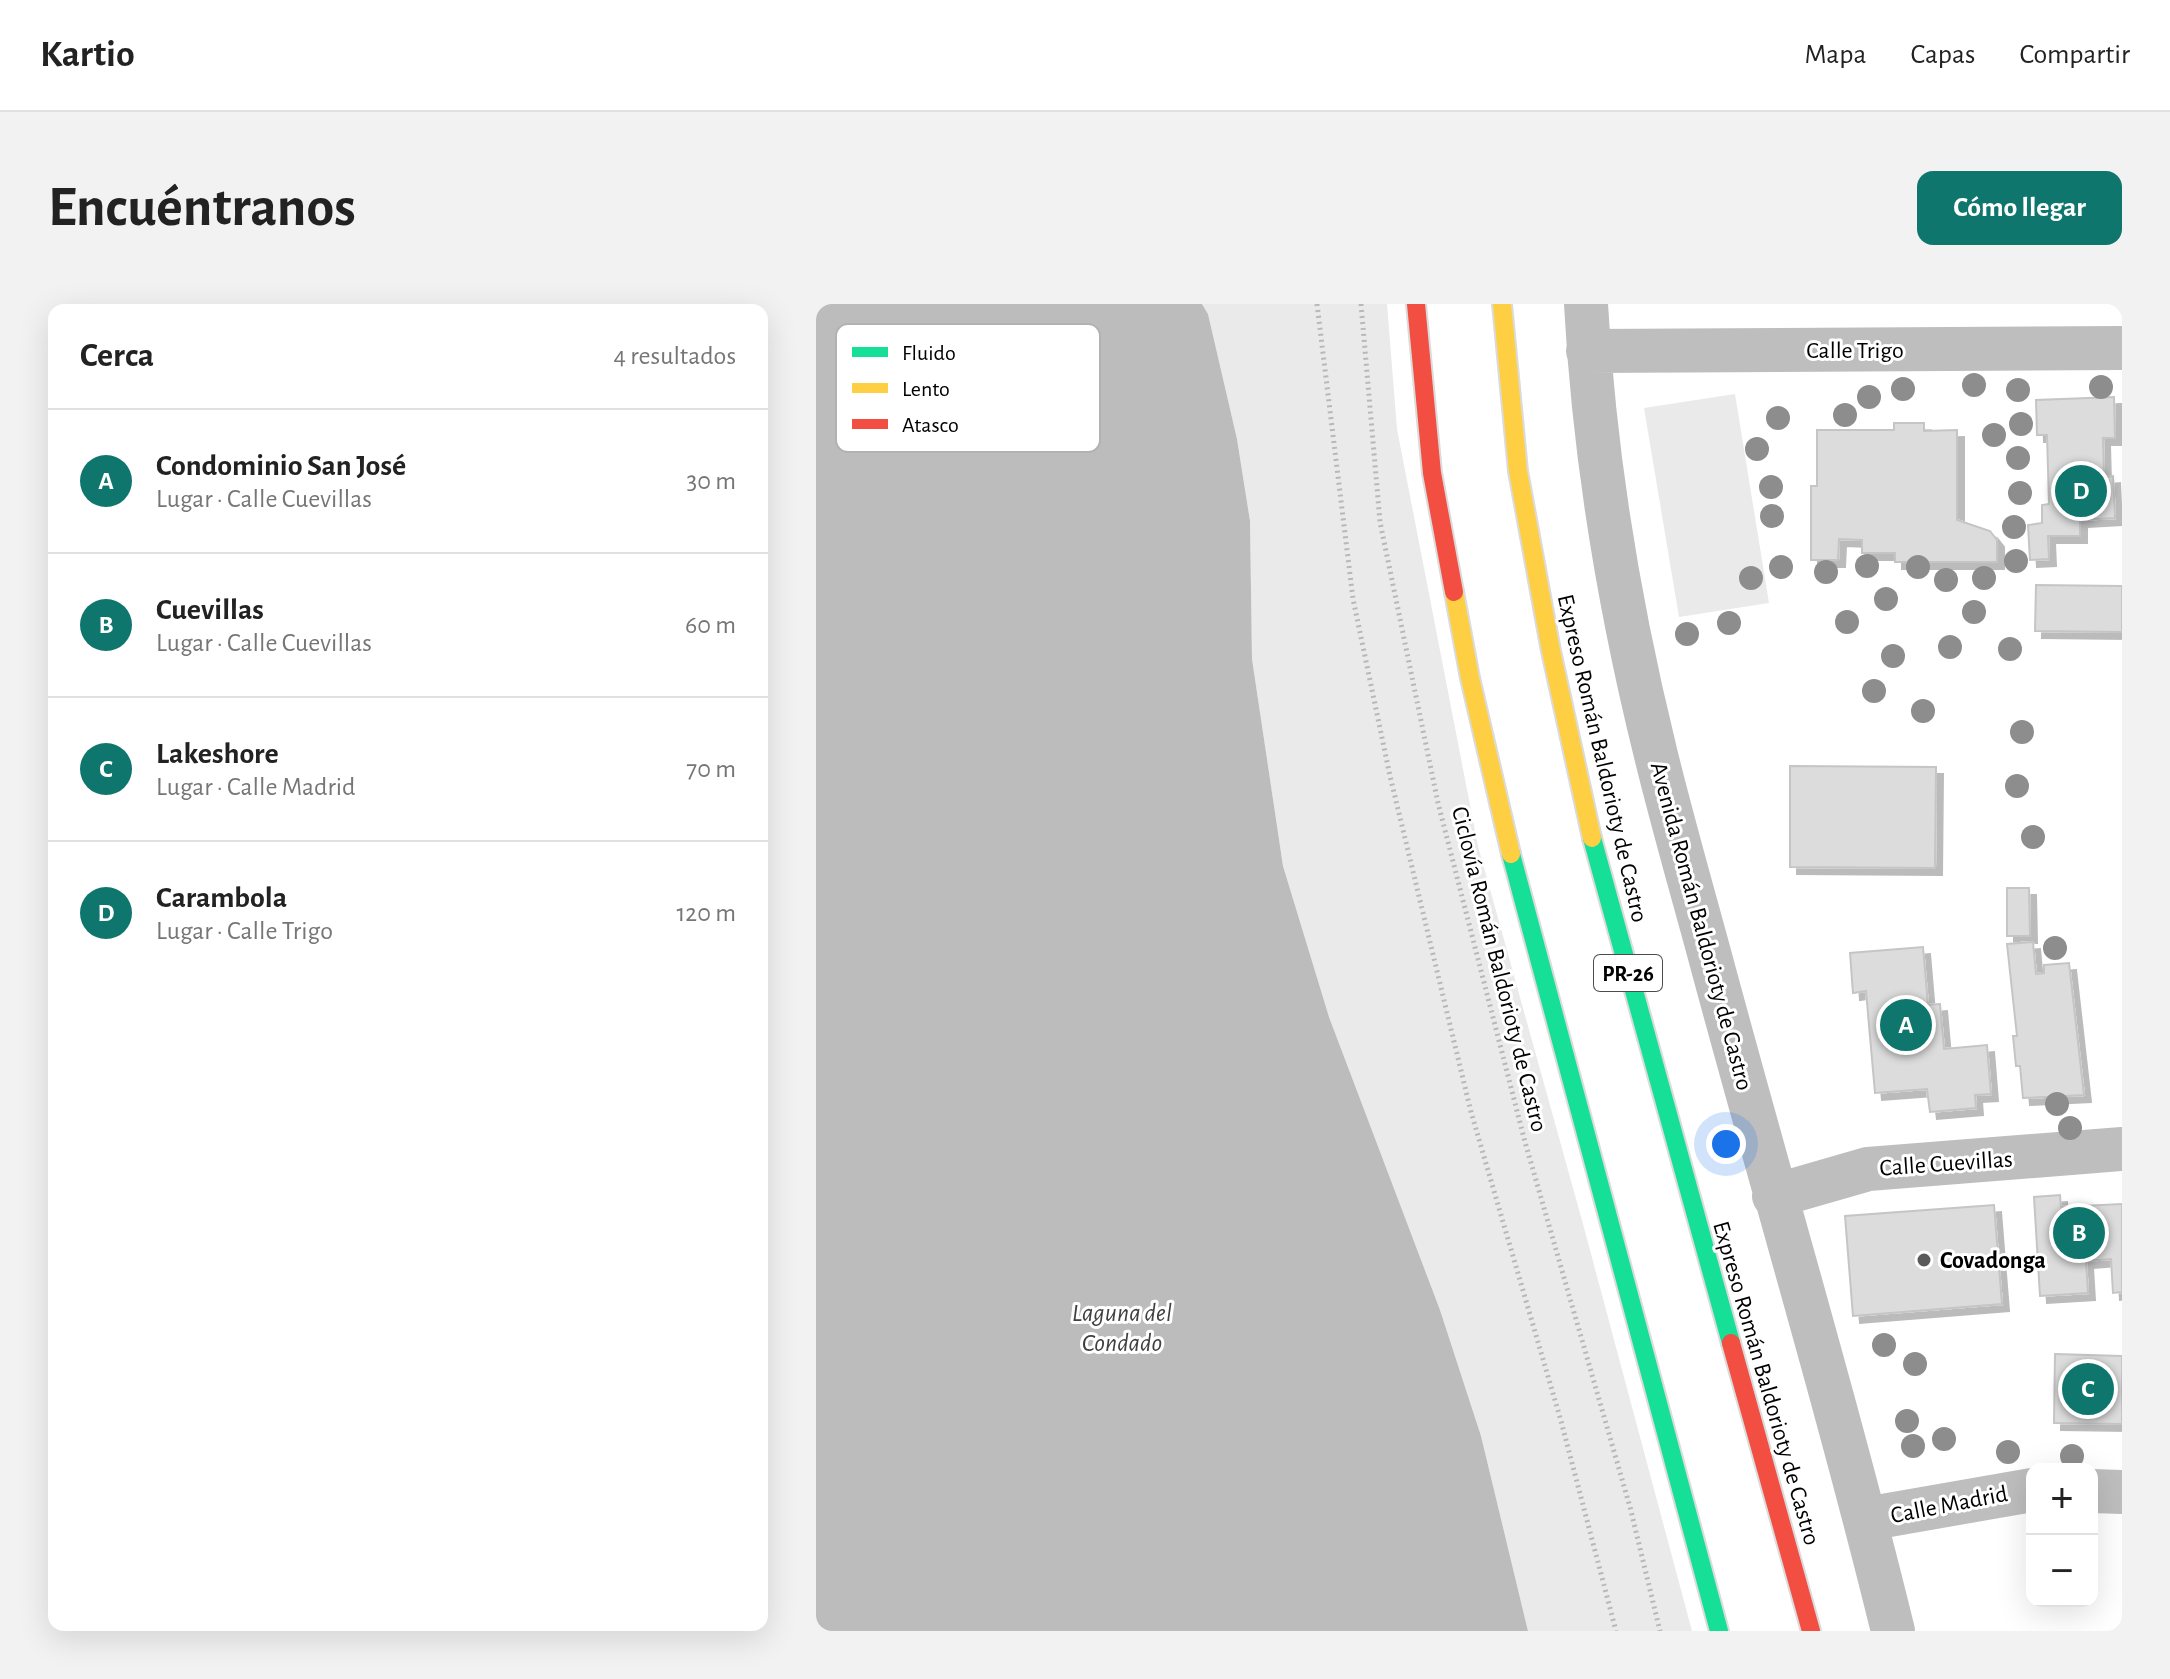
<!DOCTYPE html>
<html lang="es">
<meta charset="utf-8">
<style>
:root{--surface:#fff;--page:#f2f2f2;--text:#222;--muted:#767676;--line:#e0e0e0;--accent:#0f766e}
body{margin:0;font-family:"Alegreya Sans",sans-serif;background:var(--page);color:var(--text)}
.controls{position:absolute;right:24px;bottom:24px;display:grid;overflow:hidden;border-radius:16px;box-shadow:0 8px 32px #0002}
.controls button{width:72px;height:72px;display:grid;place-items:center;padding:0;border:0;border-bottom:2px solid var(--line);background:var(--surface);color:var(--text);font:40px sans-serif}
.you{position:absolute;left:910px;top:840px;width:28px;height:28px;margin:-20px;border:6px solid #fff;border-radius:50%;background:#1a73e8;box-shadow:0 0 0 12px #1a73e833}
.badge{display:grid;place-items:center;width:52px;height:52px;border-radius:50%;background:var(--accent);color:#fff;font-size:26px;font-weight:700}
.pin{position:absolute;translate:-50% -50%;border:4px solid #fff;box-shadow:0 2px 8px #0006}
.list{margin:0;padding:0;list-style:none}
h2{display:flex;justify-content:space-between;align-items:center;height:104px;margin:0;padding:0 32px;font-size:34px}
h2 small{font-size:26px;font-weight:400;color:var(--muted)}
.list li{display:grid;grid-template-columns:52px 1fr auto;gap:24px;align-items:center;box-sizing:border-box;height:144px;padding:0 32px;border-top:2px solid var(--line)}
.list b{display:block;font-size:30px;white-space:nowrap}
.list p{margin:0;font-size:26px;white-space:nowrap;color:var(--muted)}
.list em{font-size:26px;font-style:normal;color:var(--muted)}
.map{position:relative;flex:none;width:1306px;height:1327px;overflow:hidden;border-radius:16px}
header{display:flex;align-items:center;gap:48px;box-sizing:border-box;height:112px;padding:0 40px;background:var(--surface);border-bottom:2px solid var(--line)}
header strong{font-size:38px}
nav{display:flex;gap:44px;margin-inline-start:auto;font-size:28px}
.intro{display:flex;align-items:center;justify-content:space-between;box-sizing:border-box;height:192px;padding:0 48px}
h1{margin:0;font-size:56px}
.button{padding:20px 36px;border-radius:16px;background:var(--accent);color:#fff;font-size:28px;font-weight:700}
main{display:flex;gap:48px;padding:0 48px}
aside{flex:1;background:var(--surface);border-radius:16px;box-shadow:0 8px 32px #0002}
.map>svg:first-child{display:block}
.green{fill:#eaeaea}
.water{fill:#bcbcbc}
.building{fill:#dcdcdc;stroke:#c5c5c5;stroke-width:2;filter:url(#shadow)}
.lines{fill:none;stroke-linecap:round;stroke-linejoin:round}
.fast-casing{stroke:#dbdbdb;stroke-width:22}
.slow-casing{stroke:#dbdbdb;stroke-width:22}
.jam-casing{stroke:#dbdbdb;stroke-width:22}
.path{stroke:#b8b8b8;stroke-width:5;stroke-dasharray:2 4;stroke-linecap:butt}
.street{stroke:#bebebe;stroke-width:44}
.fast{stroke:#16e098;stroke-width:18}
.slow{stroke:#ffcf43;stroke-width:18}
.jam{stroke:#f24e42;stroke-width:18}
.tree{fill:#8d8d8d}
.poi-dot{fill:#595959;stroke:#fff;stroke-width:3}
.labels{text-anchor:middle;stroke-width:6;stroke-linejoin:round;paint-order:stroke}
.shield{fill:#fff;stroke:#4c4c4c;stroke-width:2}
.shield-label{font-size:22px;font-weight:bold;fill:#000}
.street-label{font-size:24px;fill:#000;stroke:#fff}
.poi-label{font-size:24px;font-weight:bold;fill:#000;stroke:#fff;text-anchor:start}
.water-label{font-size:26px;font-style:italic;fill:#404040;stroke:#fff}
.key{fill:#fff;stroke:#b2b2b2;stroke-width:2}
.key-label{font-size:22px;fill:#000}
</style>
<header>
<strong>Kartio</strong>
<nav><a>Mapa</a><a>Capas</a><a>Compartir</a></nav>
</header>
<div class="intro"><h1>Encuéntranos</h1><a class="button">Cómo llegar</a></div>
<main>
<aside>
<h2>Cerca<small>4 resultados</small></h2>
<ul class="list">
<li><span class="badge">A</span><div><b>Condominio San José</b><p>Lugar · Calle Cuevillas</p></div><em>30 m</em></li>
<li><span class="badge">B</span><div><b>Cuevillas</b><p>Lugar · Calle Cuevillas</p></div><em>60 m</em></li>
<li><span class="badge">C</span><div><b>Lakeshore</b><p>Lugar · Calle Madrid</p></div><em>70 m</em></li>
<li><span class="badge">D</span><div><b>Carambola</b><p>Lugar · Calle Trigo</p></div><em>120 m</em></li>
</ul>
</aside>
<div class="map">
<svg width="1306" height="1327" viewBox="0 0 1306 1327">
<defs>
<filter id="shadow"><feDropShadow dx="7" dy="7" stdDeviation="0" flood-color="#0004"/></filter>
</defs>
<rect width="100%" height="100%" fill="#fff"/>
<path class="green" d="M386,0H571L581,125L662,542L767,920L876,1327H712L665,1132L624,1006L513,713L467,562L436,355L434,217L421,135L392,10Z
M919,90L953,299L863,313L828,104Z"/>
<path class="water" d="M0,0H386L392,10L421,135L434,217L436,355L467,562L513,713L624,1006L665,1132L712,1327H0Z"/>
<path class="building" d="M1298,93L1299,134H1287L1288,173L1297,172L1299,214L1264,216V232H1232L1233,255L1214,256L1212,221L1226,219V201L1233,200L1231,131H1221L1220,96Z
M1078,119H1108V127L1141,126V216L1174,227L1181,236V258H1079V249H1046V236L1023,235L1022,256H995V182H1001V126H1078Z
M1220,281L1306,282V328L1219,327Z
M974,462L1120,463L1119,564L974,563Z
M1191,584H1213L1214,632H1191Z
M1217,638L1220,670L1228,669V661L1253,659L1268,791L1207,794L1204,762H1200L1197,732H1201L1191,640Z
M1107,643L1112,701L1124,700L1128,745L1171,741L1175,790L1159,791L1160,804L1114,808L1111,785L1059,789L1050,687L1037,689L1034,649Z
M1244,891L1245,903L1306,900V988L1297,989L1295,955L1270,957L1272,989L1224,992L1218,893Z
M1178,901L1186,1000L1037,1012L1029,912Z
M1239,1050L1306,1052V1120L1238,1119Z"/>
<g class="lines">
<defs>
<path id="fast" d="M776,534L915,1039
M695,550L903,1327"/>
<path id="slow" d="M686,0L702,167L735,347L776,534
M638,288L654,374L695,550"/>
<path id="jam" d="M600,0L616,169L638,288
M915,1039L995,1327"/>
</defs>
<use href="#fast" class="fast-casing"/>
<use href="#slow" class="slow-casing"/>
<use href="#jam" class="jam-casing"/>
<path class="path" d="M501,0L537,295L574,472L655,808L745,1117L800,1327
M545,0L564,218L622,499L709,838L814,1203L844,1327"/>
<path class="street" d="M770,0C778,150 803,301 839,447C855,513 874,579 892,645C953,873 1021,1099 1077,1327
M772,47L1306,44
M958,892L1052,865L1306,845
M1276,1187L1306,1188
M1050,1215L1216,1186"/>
<use href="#fast" class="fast"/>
<use href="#slow" class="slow"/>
<use href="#jam" class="jam"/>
</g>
<g class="tree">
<circle cx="1158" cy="81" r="12"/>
<circle cx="1285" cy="83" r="12"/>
<circle cx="1087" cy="85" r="12"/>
<circle cx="1202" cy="86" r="12"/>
<circle cx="1053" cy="93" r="12"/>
<circle cx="1029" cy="111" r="12"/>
<circle cx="962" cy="114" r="12"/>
<circle cx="1205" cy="120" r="12"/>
<circle cx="1178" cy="131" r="12"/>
<circle cx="941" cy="145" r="12"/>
<circle cx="1202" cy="154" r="12"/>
<circle cx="955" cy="183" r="12"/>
<circle cx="1204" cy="189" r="12"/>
<circle cx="956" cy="212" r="12"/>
<circle cx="1198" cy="223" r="12"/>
<circle cx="1200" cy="257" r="12"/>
<circle cx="1051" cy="262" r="12"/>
<circle cx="965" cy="263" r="12"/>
<circle cx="1102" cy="263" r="12"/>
<circle cx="1010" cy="268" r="12"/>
<circle cx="935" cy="274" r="12"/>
<circle cx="1168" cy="274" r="12"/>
<circle cx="1130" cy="276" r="12"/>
<circle cx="1070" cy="295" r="12"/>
<circle cx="1158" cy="308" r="12"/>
<circle cx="1031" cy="318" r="12"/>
<circle cx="913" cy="319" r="12"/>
<circle cx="871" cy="330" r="12"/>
<circle cx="1134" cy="343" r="12"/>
<circle cx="1194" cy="345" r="12"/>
<circle cx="1077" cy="352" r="12"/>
<circle cx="1058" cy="387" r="12"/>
<circle cx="1107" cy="407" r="12"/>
<circle cx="1206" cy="428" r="12"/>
<circle cx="1201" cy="482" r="12"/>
<circle cx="1217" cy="533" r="12"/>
<circle cx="1239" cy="644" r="12"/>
<circle cx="1241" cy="800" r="12"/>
<circle cx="1254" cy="824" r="12"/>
<circle cx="1068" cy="1041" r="12"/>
<circle cx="1099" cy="1060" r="12"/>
<circle cx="1091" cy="1117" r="12"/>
<circle cx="1128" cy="1135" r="12"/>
<circle cx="1097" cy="1142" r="12"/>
<circle cx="1192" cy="1148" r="12"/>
<circle cx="1256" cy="1152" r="12"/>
</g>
<circle class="poi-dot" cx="1108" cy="956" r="8"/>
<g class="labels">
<rect class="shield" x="778" y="651" width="68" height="36" rx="6"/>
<g class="shield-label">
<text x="812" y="677">PR-26</text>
</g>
<g class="street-label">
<text x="1039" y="54">Calle Trigo</text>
<text transform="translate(787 454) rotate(77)" y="8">Expreso Román Baldorioty de Castro</text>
<text transform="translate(886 622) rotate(75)" y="8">Avenida Román Baldorioty de Castro</text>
<text transform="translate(684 665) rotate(76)" y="8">Ciclovía Román Baldorioty de Castro</text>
<text transform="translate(1130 859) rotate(-4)" y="8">Calle Cuevillas</text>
<text transform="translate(951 1079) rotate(74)" y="8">Expreso Román Baldorioty de Castro</text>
<text transform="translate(1133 1200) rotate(-11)" y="8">Calle Madrid</text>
</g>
<g class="poi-label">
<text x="1124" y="964">Covadonga</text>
</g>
<g class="water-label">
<text x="306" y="1017">Laguna del<tspan x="306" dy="30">Condado</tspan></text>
</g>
</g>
<rect x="20" y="20" width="264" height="128" rx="12" class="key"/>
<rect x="36" y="43" width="36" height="10" fill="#16e098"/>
<rect x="36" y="79" width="36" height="10" fill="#ffcf43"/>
<rect x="36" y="115" width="36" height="10" fill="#f24e42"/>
<g class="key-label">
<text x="86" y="56">Fluido</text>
<text x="86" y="92">Lento</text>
<text x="86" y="128">Atasco</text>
</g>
</svg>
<div class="controls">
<button>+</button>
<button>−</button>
</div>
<div class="you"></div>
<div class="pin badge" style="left:1090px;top:721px">A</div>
<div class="pin badge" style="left:1263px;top:929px">B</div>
<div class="pin badge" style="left:1272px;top:1085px">C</div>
<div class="pin badge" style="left:1265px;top:187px">D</div>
</div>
</main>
